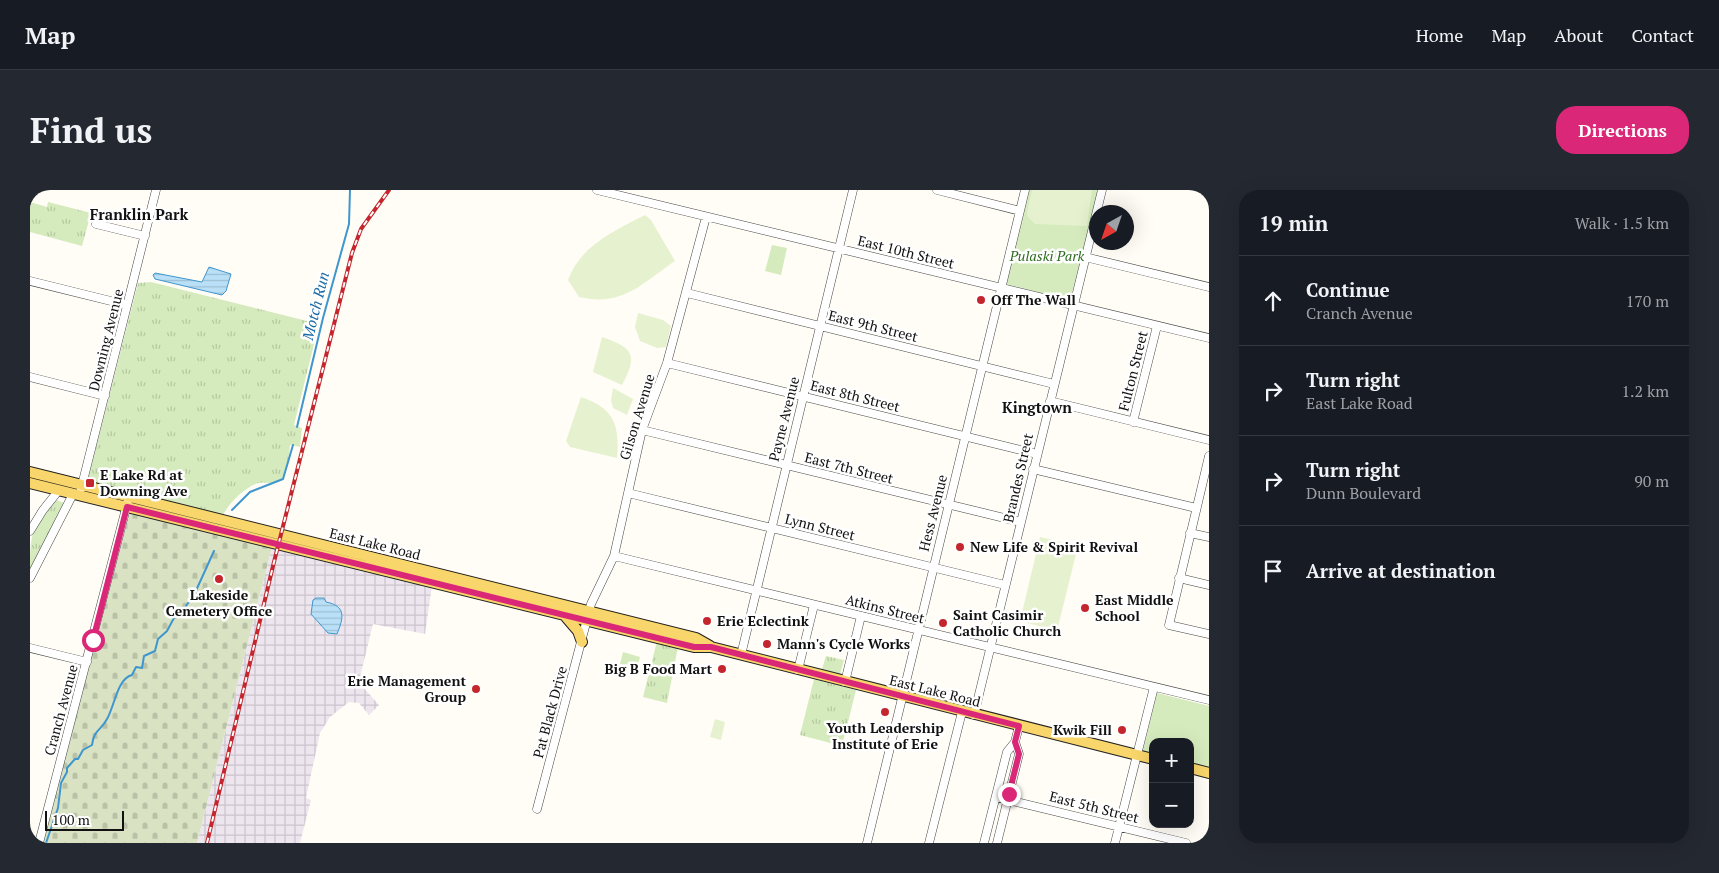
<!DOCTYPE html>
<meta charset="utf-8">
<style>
:root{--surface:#171b24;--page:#242831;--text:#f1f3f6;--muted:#9ea1a6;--line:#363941;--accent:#db2777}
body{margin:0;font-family:"PT Serif",serif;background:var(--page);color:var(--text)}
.controls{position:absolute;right:15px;bottom:15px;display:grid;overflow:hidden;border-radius:10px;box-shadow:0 5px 20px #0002}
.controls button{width:45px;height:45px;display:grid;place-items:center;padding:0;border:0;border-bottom:1px solid var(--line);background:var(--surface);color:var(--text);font:25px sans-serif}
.compass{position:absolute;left:1059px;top:15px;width:45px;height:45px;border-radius:50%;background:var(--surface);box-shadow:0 5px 20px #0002;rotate:220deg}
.scale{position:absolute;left:15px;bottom:12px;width:79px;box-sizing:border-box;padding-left:5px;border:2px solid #111;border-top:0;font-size:14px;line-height:18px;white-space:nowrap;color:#111;-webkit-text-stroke:4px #fff;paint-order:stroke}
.stop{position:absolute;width:15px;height:15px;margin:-11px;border:4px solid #db2777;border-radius:50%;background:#fff}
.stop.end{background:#db2777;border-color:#fff;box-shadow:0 1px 5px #0008}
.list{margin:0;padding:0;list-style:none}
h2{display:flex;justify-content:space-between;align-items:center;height:65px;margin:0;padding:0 20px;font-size:21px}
h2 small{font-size:16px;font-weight:400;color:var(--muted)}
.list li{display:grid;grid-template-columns:32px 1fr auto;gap:15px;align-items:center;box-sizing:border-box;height:90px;padding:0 20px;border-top:1px solid var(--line)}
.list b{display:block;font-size:19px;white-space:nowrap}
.list p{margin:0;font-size:16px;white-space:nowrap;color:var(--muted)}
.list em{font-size:16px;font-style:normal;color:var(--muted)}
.icon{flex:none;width:28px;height:28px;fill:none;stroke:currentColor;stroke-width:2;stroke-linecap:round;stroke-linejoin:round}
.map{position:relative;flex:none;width:1179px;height:653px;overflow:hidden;border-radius:20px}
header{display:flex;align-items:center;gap:30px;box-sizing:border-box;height:70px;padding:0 25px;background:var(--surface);border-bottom:1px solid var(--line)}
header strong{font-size:24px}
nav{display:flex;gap:28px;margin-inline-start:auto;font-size:18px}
.intro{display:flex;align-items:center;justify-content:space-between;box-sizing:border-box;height:120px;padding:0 30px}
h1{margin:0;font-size:35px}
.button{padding:12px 22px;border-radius:20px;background:var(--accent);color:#fff;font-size:18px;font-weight:700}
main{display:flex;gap:30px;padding:0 30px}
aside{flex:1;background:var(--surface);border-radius:20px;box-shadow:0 5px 20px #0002}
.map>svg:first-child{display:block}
.industrial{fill:url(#industrial-grid)}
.grass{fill:url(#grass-tufts)}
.cemetery{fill:url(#cemetery-stones)}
.park{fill:#d5ebbd}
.pitch{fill:#e6f2cf}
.water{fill:url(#water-rules);stroke:#3f96cf}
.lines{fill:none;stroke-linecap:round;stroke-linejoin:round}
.stream{stroke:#3f96cf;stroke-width:2}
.minor-casing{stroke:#444;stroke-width:9}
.major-casing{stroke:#222;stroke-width:12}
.minor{stroke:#fff;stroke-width:8}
.major{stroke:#f9d66b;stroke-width:10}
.rail-casing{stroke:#c4262e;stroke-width:4}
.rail{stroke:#fff;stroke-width:2;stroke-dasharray:5.5;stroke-linecap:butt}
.route{stroke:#db2777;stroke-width:6}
.poi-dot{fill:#c4262e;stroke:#fff;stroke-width:2}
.labels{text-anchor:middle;stroke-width:5;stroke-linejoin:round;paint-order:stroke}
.street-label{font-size:14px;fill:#111;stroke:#fff}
.park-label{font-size:14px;font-style:italic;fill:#2f6b1f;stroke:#fff}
.poi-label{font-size:14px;font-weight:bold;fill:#111;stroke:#fff;text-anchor:start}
.neighbourhood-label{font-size:15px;font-weight:bold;fill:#111;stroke:#fff}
.water-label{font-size:15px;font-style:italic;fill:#1768a6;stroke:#fff}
</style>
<header>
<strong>Map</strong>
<nav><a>Home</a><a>Map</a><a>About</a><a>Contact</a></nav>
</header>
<div class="intro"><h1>Find us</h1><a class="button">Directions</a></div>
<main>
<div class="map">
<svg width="1179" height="653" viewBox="0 0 1179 653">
<defs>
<pattern id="industrial-grid" width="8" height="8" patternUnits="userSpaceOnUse" patternTransform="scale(1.25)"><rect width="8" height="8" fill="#eee6ef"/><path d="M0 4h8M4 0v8" fill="none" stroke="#cbc4cc"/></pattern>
<pattern id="grass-tufts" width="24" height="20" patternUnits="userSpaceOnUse" patternTransform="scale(1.25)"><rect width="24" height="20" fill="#d5ebbd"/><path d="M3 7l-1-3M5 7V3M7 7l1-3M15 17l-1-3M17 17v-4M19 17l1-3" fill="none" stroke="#b6c8a1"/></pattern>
<pattern id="cemetery-stones" width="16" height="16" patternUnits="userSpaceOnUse" patternTransform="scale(1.25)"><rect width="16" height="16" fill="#d9e3c4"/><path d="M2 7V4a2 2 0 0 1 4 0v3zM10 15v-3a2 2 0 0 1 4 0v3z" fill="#b9c2a7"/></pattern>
<pattern id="water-rules" width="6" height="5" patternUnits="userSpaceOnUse" patternTransform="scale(1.25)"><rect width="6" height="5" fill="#b9e0f7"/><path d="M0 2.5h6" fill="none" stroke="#9ebfd3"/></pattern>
</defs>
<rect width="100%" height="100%" fill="#fffdf5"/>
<path class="industrial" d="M242,357L402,396L395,444L343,434L330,487L333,497L349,515L339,525L329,513L319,512L300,527L290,543L276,608L281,610L270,653H167Z"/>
<path class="grass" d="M0,12L17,17L18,12L61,23L52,56L0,42Z
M121,92L289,134L264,235L272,238L270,257L260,255C259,265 258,287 248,292C242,294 234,292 228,293C214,298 199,313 193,325L60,292L58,289L108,93Z
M27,310L34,313L0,383C0,351 0,330 27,310Z
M627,451L648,457L637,513L613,507Z
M796,466L814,470L810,484L792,479Z
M784,489L826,500L812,556L770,545Z"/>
<path class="cemetery" d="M100,322L242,357L167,653H12Z"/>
<path class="park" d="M998,0H1069L1040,110L976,94Z
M742,55L757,58L751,85L735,81Z
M593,462L610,467L607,478L590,474Z
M1127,503L1179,516V578L1160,573V552H1123V563L1113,561Z"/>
<path class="pitch" d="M1002,0H1062L1057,36L1005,34L998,27L997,23Z
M615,25L621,30L645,71C611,94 593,117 549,107L538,90C551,55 584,41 615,25Z
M608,123L633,130L641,136L636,157L627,158L610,151L605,137Z
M572,147C604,158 608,165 592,195L563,182Z
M583,198L603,209L597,225L583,218L581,210Z
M551,207C584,218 590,235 587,268L540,257L536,251Z
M1010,347L1048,356L1027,441L990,431Z
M685,529L695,532L691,550L680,547Z"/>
<path class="water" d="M179,77L201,84L196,101L192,105L125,89L123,85L125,83L172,92Z
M286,408H294L296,412C316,416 314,427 307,444L298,443L281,424L283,410Z"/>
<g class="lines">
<path class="stream" d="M267,237L293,128L319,34L320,0
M202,320L220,302L253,289L263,255
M16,653L28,618L31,593L37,582V578L45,569H48L53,560L62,555C64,539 71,541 77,529C85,515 87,489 102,485L106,477L112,478L114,466L125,461L128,449L137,441L145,426L153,420L164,405L184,361"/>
<defs>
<path id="minor" d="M567,0L1179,148
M907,0L990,21
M66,34L115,46
M1055,67L1179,97
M0,91L97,115
M657,103L1024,194
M637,173L1007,264
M0,187L75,206
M1020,211L1179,250
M1103,232L1127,136
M612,240L991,332
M1179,266L1139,435L1179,444
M1003,279L1166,318
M51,299L126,0
M598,303L975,395
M0,341L13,320L29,300
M1160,343L1179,347
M584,366L1179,510
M0,388L43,304
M1149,388L1179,395
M0,458L57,472
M711,465L823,0
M768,480L784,415
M815,492L831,426
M944,525L1072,0
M966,607L1156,653
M507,619L561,414L584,366L612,240L637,173L676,27
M9,653L99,307
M837,653L995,0
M899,653L932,522
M954,653L977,562L985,552L989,536
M967,653L989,564L985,552
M1085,653L1124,497"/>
<path id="major" d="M0,282L666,448L680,456
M0,293L664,457H681L1123,569
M536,427L548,441L552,452
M1160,578L1179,583"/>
</defs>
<use href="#minor" class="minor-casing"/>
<use href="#major" class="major-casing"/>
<use href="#minor" class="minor"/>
<use href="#major" class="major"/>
<defs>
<path id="rail" d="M177,653L243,376L322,63L331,39L359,0"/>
</defs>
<use href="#rail" class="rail-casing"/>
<use href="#rail" class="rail"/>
</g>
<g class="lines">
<path class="route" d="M63,450L97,317L664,457H681L989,536L985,552L989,564L979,604"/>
</g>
<g class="poi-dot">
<circle cx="951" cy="110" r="5"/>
<rect x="55" y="288" width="10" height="10" rx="2.5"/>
<circle cx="930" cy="357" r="5"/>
<circle cx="189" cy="389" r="5"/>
<circle cx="1055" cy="418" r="5"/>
<circle cx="677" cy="431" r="5"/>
<circle cx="913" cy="433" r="5"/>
<circle cx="737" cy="454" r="5"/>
<circle cx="692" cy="479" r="5"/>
<circle cx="446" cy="499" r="5"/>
<circle cx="855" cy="522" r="5"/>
<circle cx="1092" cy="540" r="5"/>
</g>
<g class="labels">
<g class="street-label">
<text transform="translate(876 62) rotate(14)" y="5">East 10th Street</text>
<text transform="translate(843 136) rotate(14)" y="5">East 9th Street</text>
<text transform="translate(76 150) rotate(-76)" y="5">Downing Avenue</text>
<text transform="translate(1103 181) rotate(-76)" y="5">Fulton Street</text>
<text transform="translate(825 206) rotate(14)" y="5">East 8th Street</text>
<text transform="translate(607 227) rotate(-73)" y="5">Gilson Avenue</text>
<text transform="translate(754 229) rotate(-76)" y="5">Payne Avenue</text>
<text transform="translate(819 278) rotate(14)" y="5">East 7th Street</text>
<text transform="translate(988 288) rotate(-77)" y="5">Brandes Street</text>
<text transform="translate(903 323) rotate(-76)" y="5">Hess Avenue</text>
<text transform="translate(790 337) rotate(14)" y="5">Lynn Street</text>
<text transform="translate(345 354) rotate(14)" y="5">East Lake Road</text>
<text transform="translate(855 419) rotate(14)" y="5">Atkins Street</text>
<text transform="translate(905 501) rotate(14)" y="5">East Lake Road</text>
<text transform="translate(31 520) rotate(-75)" y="5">Cranch Avenue</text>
<text transform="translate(520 522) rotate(-75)" y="5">Pat Black Drive</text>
<text transform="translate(1064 617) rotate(14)" y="5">East 5th Street</text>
</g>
<g class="park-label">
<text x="1017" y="71">Pulaski Park</text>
</g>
<g class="poi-label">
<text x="961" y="115">Off The Wall</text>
<text x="70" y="290">E Lake Rd at<tspan x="70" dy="16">Downing Ave</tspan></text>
<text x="940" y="362">New Life &amp; Spirit Revival</text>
<text x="189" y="410" text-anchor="middle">Lakeside<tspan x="189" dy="16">Cemetery Office</tspan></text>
<text x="1065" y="415">East Middle<tspan x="1065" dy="16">School</tspan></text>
<text x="923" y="430">Saint Casimir<tspan x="923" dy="16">Catholic Church</tspan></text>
<text x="687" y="436">Erie Eclectink</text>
<text x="747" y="459">Mann's Cycle Works</text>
<text x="682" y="484" text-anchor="end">Big B Food Mart</text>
<text x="436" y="496" text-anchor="end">Erie Management<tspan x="436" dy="16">Group</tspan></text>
<text x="855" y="543" text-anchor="middle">Youth Leadership<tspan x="855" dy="16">Institute of Erie</tspan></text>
<text x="1082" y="545" text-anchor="end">Kwik Fill</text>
</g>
<g class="neighbourhood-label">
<text x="109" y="30">Franklin Park</text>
<text x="1007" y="223">Kingtown</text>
</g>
<g class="water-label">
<text transform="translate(286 116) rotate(-76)" y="5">Motch Run</text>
</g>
</g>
</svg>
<div class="controls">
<button>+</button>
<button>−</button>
</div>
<svg class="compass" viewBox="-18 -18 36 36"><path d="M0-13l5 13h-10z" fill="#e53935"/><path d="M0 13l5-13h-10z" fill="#9ea1a6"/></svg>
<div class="scale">100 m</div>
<div class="stop" style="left:63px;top:450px"></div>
<div class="stop end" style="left:979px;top:604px"></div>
</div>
<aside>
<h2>19 min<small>Walk · 1.5 km</small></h2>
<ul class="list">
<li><svg class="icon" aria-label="ahead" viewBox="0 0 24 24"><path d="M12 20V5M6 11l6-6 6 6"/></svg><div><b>Continue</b><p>Cranch Avenue</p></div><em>170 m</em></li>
<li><svg class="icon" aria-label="right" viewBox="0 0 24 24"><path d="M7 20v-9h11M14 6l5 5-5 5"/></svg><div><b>Turn right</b><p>East Lake Road</p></div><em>1.2 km</em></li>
<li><svg class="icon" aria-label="right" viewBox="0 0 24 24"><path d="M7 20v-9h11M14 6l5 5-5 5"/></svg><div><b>Turn right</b><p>Dunn Boulevard</p></div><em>90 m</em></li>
<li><svg class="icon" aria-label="arrive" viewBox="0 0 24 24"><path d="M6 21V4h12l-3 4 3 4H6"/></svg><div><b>Arrive at destination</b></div></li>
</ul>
</aside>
</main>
